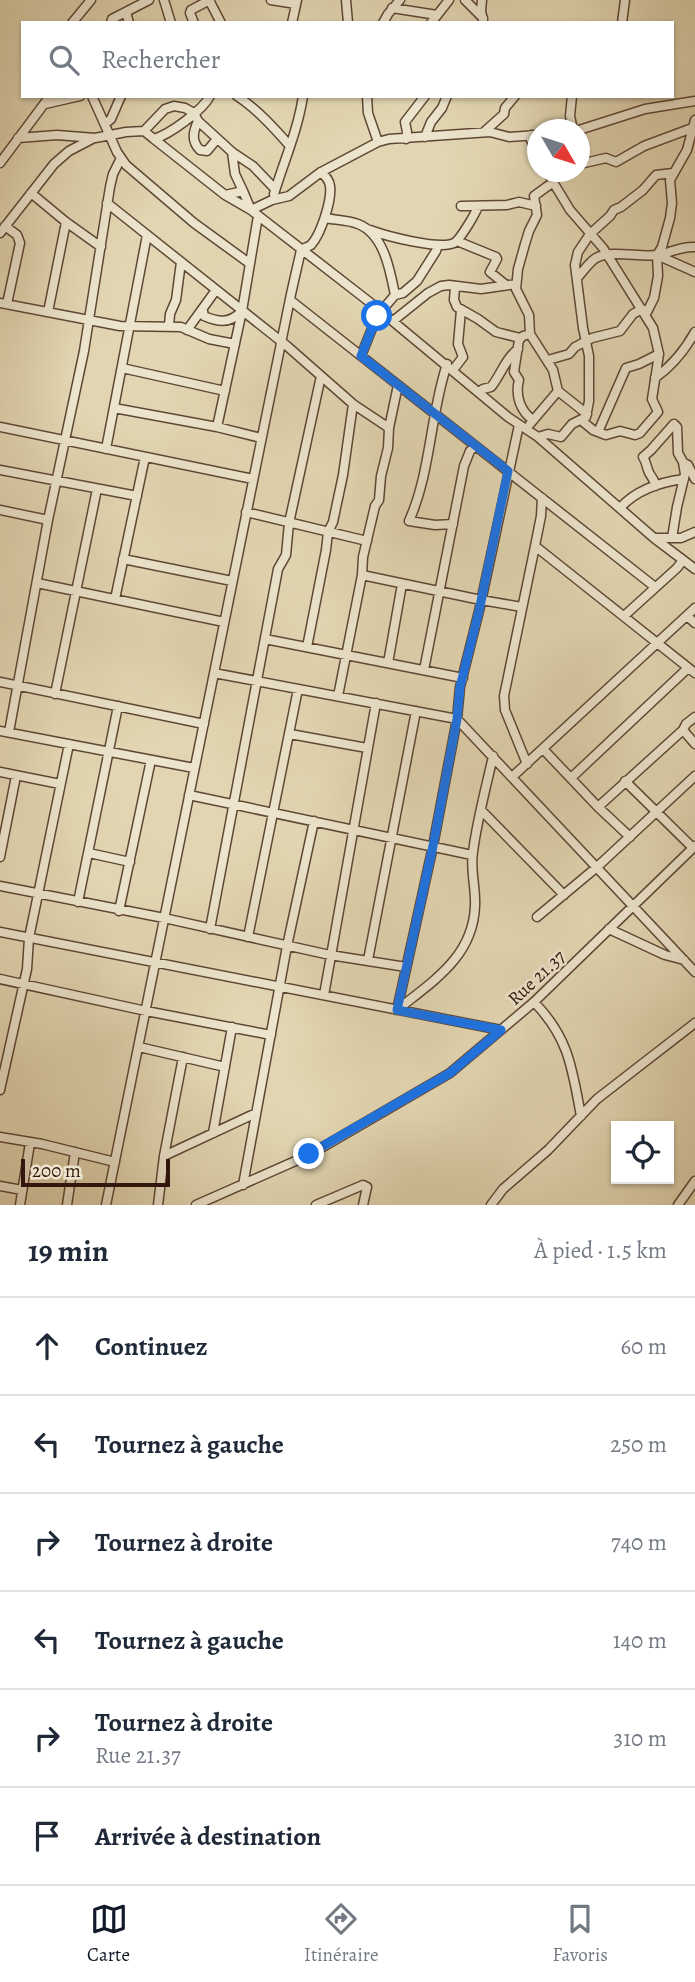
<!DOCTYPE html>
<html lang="fr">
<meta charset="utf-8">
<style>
:root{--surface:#fff;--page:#f2f2f3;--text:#1f2937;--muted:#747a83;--line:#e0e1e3;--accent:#111827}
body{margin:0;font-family:Alegreya,serif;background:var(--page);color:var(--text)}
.controls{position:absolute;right:21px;bottom:21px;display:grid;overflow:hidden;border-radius:0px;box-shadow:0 2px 5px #0004}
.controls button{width:63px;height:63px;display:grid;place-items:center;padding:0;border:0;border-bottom:2px solid var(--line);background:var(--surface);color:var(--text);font:35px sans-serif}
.compass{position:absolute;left:527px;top:119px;width:63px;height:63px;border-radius:50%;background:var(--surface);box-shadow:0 2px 5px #0004;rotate:129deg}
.scale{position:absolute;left:21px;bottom:18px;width:149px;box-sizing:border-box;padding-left:7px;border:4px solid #33170d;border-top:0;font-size:19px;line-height:24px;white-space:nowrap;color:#33170d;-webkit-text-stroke:5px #ece4cd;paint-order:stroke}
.stop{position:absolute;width:21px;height:21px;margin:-16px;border:5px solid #1a73e8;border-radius:50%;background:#fff}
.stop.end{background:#1a73e8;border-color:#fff;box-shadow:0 2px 7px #0008}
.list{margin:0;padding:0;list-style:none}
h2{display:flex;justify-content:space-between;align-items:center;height:91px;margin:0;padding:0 28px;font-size:30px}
h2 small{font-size:23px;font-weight:400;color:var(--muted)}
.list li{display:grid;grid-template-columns:46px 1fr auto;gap:21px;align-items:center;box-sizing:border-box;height:98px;padding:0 28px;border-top:2px solid var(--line)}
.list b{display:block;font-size:26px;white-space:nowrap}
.list p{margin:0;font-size:23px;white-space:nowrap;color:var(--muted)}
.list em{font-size:23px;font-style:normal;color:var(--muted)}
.icon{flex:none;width:38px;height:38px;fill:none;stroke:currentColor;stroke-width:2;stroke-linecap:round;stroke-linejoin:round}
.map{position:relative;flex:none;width:695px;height:1205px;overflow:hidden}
.search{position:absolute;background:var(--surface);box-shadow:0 2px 5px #0004;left:21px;right:21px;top:21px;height:77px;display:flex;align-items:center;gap:18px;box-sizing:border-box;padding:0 24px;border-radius:0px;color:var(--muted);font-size:26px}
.sheet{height:679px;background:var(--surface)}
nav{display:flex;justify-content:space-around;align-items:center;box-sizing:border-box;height:98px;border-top:2px solid var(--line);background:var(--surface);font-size:19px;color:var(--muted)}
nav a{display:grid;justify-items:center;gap:4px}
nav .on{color:var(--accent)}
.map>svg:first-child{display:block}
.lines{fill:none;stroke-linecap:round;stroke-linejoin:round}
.minor-casing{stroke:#5f4736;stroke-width:11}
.minor{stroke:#ece4cd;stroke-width:8}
.route{stroke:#1a73e8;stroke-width:9}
.labels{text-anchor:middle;stroke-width:5;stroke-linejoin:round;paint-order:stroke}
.street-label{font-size:19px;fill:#33170d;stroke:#ece4cd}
</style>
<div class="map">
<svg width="695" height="1205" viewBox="0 0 695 1205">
<rect width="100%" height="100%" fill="#e2d6b2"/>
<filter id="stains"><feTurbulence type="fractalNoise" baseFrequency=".00286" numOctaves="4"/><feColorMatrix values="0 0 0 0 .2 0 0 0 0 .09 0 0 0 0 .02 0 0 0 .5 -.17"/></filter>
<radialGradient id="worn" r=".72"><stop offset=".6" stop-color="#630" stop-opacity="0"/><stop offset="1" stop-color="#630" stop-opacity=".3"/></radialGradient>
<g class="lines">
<defs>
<path id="minor" d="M164,0L171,23
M209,0L221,23
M271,0L296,4
M346,0L348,23
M465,0L483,18
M482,0L481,11L483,20
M392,8L437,15
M126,12L129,23
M72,23L91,0
M111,23L112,19L149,0
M194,23L190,13L191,10L210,0
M292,23L297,0
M383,23L388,14L400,0
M431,23L449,0
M622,23L625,0
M92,96L117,152L126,165L194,223L249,263
M237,96C257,109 274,128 290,146
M367,96L368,113L378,142
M572,96L570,116L573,130
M45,104L80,96
M198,121C193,132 191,141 200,150L207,151L217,139
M105,124L111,119L121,96
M579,130L645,109L695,101
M144,131L154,139C170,134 202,111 210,96
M484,132L504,114L505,108L515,96
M531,135V140L538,154
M425,137L431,122L442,108L447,96
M18,138L57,135L95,138L126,132L144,131L165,109L174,106L185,108L194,113L198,121L232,152L253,166L275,189
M154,139L225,195L243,191L251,210
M406,139L407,132L405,122L425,96
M232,152L235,174L243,191
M0,163L50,96
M580,164L606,158L616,162L644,146L695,127
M547,172L570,210L603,248L653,328L659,354L652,399L658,412L640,433L635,435L620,431L606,435L593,430L581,420
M552,183L534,196L537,215L529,231L525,244L518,269L516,289L529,315L530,334L553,370L558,391
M31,193L66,222L101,247
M274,194C284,161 298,130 303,96
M225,195L251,210L372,304L508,417L538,437L654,538L695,569
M107,203L287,346L353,404L389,428
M461,206L507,205L519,202L536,206
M251,210L272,200L289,196L321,172L378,142L389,139L490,132L509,137L538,135
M325,218C335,220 348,220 358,224C384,234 390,270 395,295
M5,226L17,235L20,243L7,304
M370,230C386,236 439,250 454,243C460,240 476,213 478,206
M0,233L54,164L69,151L92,139
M457,241L496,257L497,259L490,272L506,285
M657,255L695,272
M577,278C583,272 589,262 596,258C611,249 641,258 657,255C671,253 680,246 695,247
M455,286L454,300L457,307L478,319L496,332L520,338
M290,300L655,587
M0,303L120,326L181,327L209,339L235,344
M203,311L204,316C218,322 229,324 241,312
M48,312L66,222
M646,314L654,298L658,276L657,255L662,247L670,218L672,203L670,180L687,150L695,120
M393,321L428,293L441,286L449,285L481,289L516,284
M169,326L170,314L176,300L181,262
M187,330L216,290
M530,334L523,336L519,340L514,372L519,380C515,395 520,411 533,420
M361,356L377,316L395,295L403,293L417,281L436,251L438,245
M548,360L569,354L575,347L592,338L620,331L633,314L642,309
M447,364C430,415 431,472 409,521L435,525L453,524
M122,368L225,391
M453,370L463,357L458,344L461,310
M655,378C672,366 685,350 695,332
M479,392L483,389L491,387C501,375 505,359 518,349
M114,408L217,427L261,438
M530,424L558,391L587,414
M0,427L253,479
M217,427L242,311L258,216
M598,432L626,368L639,364L659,354
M538,437L548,434L561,437L572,424L586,417L589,401V356L583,328L575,265L578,252L590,234L610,216L614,210L621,207L643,190L656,175L673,173
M106,449L147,235
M686,464L688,465L695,479
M0,470L137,496
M655,486C655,478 650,477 648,470C646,465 646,461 643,457L651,450L674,424L677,427L678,453L683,462L685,474L677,507L672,538
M620,508C636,490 661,482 684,479
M0,510L48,520
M246,512L367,541
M654,538H681L695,532
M535,546L695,673
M123,559L232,581
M362,575L481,600L522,607
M37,583L224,622
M115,599L145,457
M624,616L677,568L683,560
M687,616L695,623
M265,639L463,678
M307,647L326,550L328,532L333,522L343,475L353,404
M388,663L402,584
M424,670L464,466L470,451L475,446
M214,673L457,719L695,972
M0,682L204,724
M55,694L97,489
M338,696L362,575L363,557L375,506L379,500L381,476L388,448L389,428L398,385
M683,730L695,744
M0,731L194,768
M9,732L48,520L84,351L110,187L113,174L121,158
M290,734L367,748
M543,749L598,807L630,837
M527,764L505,710L504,696L535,546L541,516L542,498
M0,772L60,784
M512,777L695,608
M571,778L688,668
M625,781L693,848
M189,795L472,855
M598,807L683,730L686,724L695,717
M481,810L564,895
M89,853L130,862
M0,857L16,776
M0,886L164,918L330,955L406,967
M78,902L118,706
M119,911L151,760
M537,917L597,867L695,776
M210,929L278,569L286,555L289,523L321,376
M609,929L665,955L684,960
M0,932L501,1030
M248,937L298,689
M368,960L416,711
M0,979L146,1011L271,1035
M324,995L376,703
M534,1002C569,1038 572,1068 581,1116
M397,1010L433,846L457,719L460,687L479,611L519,425
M397,1010C433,981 473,957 475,906C476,888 470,869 473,852C477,820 486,788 493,756
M139,1047L225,1067
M0,1090L27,969L29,938L69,744
M213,1133L232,1027
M0,1137L42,1144L115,1162
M164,1156L256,1113
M243,1185L287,946L314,821
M0,1186L22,1190
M20,1205L30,1143
M67,1205L75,1152
M106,1205L291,294L301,250C304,248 308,247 311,245C321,234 332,200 330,186C329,179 325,176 321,172
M158,1205L164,1156L183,1057
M196,1205L309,1155L450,1073L534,1002L695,846
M316,1205L363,1185L367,1187L363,1205
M491,1205L503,1189L548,1150L597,1099L695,1023
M678,1205L695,1181"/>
</defs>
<use href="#minor" class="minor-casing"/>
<use href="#minor" class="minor"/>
</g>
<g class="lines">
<path class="route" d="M309,1154L450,1073L501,1030L397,1010L433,846L457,719L460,687L479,611L508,471L361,356L377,316"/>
</g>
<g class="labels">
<g class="street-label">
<text transform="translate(536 977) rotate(-43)" y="7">Rue 21.37</text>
</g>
</g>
<rect width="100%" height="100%" filter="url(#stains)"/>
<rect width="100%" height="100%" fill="url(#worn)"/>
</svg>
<div class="controls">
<button><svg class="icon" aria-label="locate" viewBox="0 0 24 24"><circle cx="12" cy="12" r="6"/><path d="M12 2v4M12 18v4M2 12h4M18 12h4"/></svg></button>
</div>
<svg class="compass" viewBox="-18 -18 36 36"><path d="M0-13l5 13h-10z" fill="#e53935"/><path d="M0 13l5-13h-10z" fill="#747a83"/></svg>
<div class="scale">200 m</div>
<div class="stop" style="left:377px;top:316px"></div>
<div class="stop end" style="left:309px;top:1154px"></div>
<div class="search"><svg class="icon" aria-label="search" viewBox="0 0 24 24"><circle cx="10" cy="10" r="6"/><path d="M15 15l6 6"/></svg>Rechercher</div>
</div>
<section class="sheet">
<h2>19 min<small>À pied · 1.5 km</small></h2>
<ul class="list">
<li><svg class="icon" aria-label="ahead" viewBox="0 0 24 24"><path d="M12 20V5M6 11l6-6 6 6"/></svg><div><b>Continuez</b></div><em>60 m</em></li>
<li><svg class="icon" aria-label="left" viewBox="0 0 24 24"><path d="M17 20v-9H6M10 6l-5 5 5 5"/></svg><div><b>Tournez à gauche</b></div><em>250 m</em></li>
<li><svg class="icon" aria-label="right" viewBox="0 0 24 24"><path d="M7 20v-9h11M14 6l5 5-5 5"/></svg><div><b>Tournez à droite</b></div><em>740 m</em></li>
<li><svg class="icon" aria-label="left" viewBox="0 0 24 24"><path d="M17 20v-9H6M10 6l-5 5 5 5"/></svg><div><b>Tournez à gauche</b></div><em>140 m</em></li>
<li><svg class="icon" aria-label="right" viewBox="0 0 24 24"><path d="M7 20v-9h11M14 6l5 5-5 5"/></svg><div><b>Tournez à droite</b><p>Rue 21.37</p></div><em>310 m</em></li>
<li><svg class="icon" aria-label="arrive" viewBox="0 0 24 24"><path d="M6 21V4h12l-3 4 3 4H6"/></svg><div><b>Arrivée à destination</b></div></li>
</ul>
</section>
<nav>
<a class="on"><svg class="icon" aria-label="map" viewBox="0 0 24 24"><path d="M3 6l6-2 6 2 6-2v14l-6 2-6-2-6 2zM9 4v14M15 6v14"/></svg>Carte</a>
<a><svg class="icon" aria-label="directions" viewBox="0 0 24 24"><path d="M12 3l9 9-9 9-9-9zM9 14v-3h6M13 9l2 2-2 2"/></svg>Itinéraire</a>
<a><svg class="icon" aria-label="saved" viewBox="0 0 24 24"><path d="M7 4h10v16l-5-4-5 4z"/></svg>Favoris</a>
</nav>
